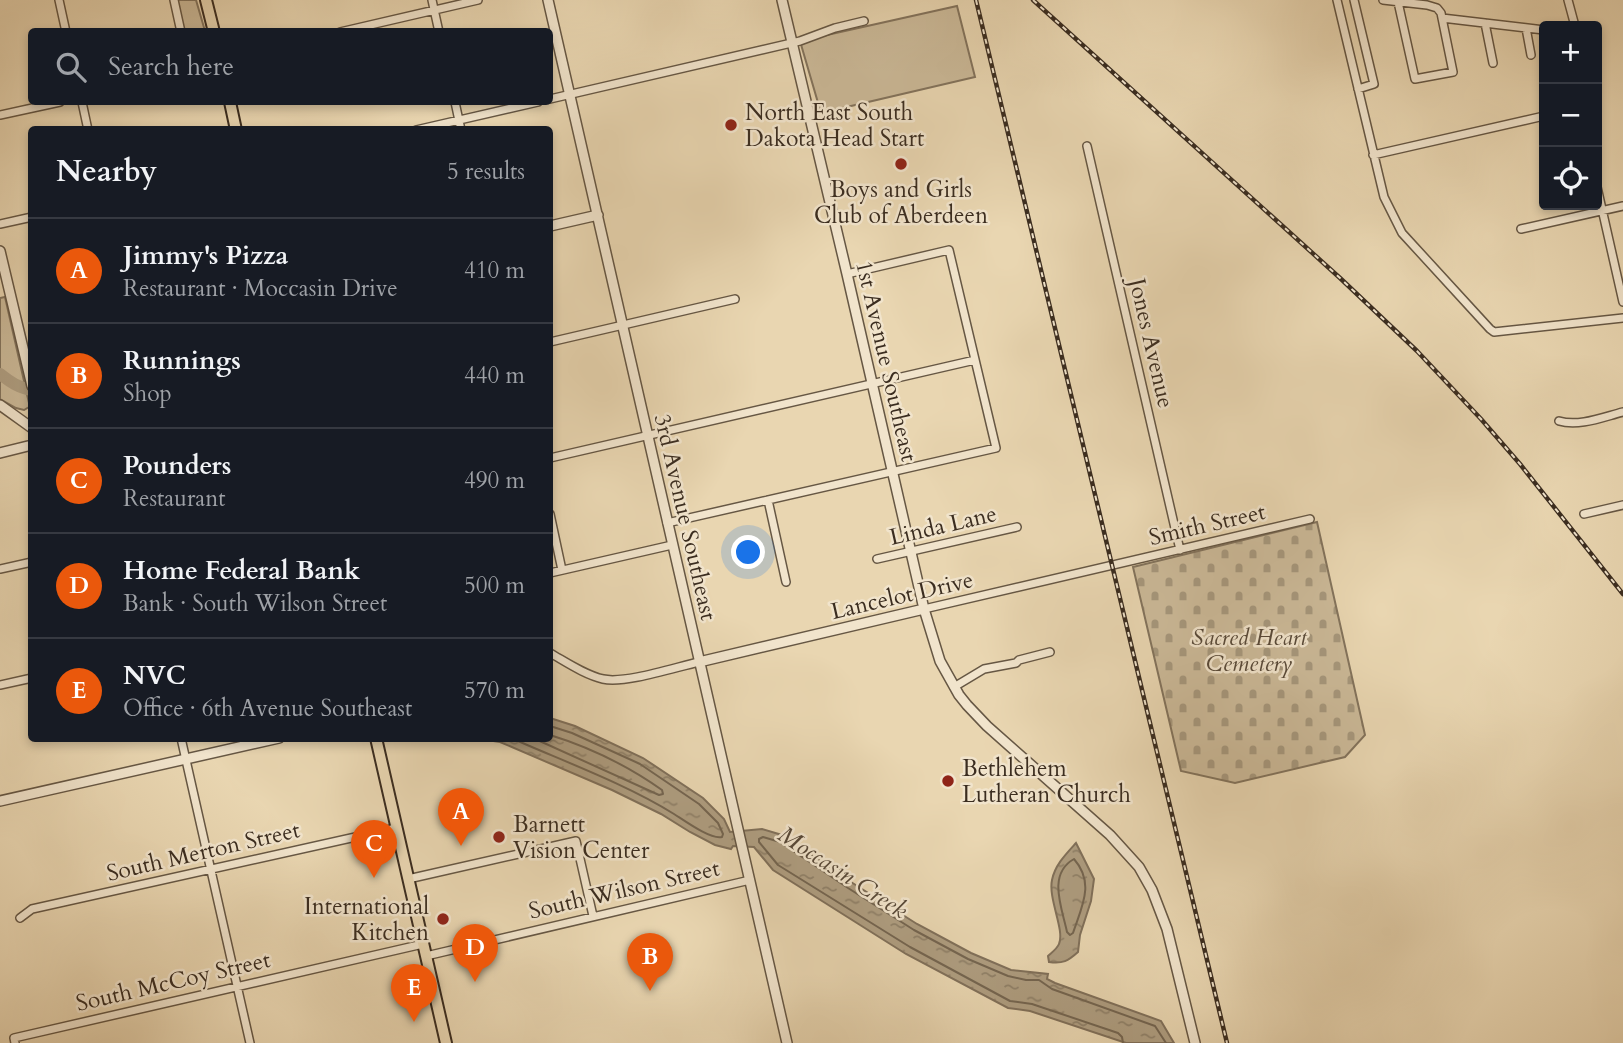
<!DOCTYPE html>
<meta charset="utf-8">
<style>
:root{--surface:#171b24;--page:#20242c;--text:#f1f3f6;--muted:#9ea1a6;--line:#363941;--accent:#ea580c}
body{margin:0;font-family:Cardo,serif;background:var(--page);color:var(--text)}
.controls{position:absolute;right:21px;top:21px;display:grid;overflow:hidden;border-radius:7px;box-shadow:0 4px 10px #0003}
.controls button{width:63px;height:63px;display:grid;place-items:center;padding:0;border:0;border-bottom:2px solid var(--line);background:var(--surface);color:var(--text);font:35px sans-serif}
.you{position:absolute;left:749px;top:553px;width:24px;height:24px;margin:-18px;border:5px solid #fff;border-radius:50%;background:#1a73e8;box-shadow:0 0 0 10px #1a73e833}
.badge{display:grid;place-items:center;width:46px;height:46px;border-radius:50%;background:var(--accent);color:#fff;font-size:23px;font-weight:700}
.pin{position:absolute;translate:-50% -58px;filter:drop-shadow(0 2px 4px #0008)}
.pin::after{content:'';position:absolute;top:37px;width:24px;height:21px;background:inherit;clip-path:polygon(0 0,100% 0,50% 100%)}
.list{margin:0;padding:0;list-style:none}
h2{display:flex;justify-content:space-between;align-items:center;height:91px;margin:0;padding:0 28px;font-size:30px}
h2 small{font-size:23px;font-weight:400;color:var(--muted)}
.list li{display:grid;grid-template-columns:46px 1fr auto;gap:21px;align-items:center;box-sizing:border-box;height:105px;padding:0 28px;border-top:2px solid var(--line)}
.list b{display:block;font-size:26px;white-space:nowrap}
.list p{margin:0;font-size:23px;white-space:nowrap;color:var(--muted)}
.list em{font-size:23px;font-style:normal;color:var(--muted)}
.icon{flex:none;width:38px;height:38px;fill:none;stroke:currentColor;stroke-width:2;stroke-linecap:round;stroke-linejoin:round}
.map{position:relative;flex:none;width:1623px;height:1043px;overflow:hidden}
.search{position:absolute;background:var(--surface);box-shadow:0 4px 10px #0003;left:28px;top:28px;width:525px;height:77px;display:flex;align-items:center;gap:18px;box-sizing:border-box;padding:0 24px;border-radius:7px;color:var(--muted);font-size:26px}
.panel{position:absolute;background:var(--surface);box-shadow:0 4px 10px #0003;left:28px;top:126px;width:525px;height:616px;border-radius:7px}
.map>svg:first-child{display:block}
.cemetery{fill:url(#cemetery-stones);stroke:#83735c;stroke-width:2}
.park{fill:#cbb998;stroke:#83735c;stroke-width:2}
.water{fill:url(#water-ripples);stroke:#80705a;stroke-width:2}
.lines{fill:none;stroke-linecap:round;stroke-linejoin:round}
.shore{stroke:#746550;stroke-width:2}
.river{stroke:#ae9d80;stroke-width:12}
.minor-casing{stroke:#665744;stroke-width:10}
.tertiary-casing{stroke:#665744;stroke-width:12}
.trunk-casing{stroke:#3b2d20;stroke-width:14}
.minor{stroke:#f1e4cc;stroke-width:7}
.tertiary{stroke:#f1e4cc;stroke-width:9}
.trunk{stroke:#e9d6b1;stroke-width:10}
.rail-casing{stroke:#3b2d20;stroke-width:4.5}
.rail{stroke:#f1e4cc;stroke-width:2;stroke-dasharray:5;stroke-linecap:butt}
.poi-dot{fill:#8f2418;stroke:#f1e4cc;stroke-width:2.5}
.labels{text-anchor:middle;stroke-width:5;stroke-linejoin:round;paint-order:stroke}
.poi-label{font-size:23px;fill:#3b2d20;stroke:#f1e4cc;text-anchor:start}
.street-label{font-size:23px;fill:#3b2d20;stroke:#f1e4cc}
.park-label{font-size:23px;font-style:italic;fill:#584938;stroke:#f1e4cc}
.water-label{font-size:24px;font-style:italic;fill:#584938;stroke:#f1e4cc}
</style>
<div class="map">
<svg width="1623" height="1043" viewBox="0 0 1623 1043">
<defs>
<pattern id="cemetery-stones" width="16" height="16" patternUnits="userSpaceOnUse" patternTransform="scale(1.75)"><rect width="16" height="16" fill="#cbb998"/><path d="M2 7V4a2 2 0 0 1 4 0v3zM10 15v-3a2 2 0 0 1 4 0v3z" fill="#a6977c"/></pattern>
<pattern id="water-ripples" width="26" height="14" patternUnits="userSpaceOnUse" patternTransform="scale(1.75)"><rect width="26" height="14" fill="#ae9d80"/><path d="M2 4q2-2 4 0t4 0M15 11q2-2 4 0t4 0" fill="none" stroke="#8f8068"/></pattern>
</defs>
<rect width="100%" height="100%" fill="#e9d6b1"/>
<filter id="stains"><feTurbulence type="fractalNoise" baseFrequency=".00286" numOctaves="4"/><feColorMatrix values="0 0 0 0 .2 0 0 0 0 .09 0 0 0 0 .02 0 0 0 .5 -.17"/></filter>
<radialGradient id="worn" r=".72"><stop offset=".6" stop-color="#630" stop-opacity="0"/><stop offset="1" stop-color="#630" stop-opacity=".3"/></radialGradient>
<path class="cemetery" d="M1317,522L1365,735L1345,757L1235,783L1181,771L1133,567Z"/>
<path class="park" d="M174,0H196L205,31H181Z
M957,6L975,77L821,113L800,41Z
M5,297L29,403V407L24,410L16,408L0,399V298Z"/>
<path class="water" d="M550,718L575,726L643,758L703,798L724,819L730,832L762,829L782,835L851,882L917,924L971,953L1011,970L1048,974L1047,979L1055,983L1161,1021L1174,1043H1126L1030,1011L1008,1008L906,954L773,870L754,847L733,846L731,849L715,845L690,832L661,814L612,790L500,742L480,739L550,738Z
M1076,843L1094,879L1091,901L1080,935L1078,952C1068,961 1063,964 1049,962L1048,956C1051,953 1057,949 1059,944C1065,930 1048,899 1052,880C1055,865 1066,854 1076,843Z"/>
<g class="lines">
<path class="shore" d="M511,738C563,761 626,784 674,814C685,821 711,840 722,837L723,834L718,823L699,804L640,764L572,733L550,726
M533,738L659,795L663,794L662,790C628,766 589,747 550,735
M1074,859C1095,883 1082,906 1073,933L1070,935L1067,932C1062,908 1047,874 1074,859Z
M1123,1043L1122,1037L1118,1033L1032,1004L1010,1001L910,947L778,865L759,842V839L763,837L780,842L848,888L914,930L968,959L1008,976L1026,980H1039L1052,989L1155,1026L1166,1043"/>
<path class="river" d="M0,374C10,382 19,388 32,390"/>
<defs>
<path id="minor" d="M59,0L66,32
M174,0L181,32
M432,0L439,32
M1337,0L1384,197L1402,233L1490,329L1494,332L1623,318
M1354,0L1374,84L1358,89
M1383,0L1427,5L1437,8L1441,13L1453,72L1415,79L1398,2
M1568,0L1575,26
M1442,18L1544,30
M1485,23L1493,63
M1526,28L1531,55
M340,32L478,0
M550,99L800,41L835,28L864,21
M82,102L88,130
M455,102L461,130
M0,115L60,102
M416,130L538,102
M1087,146L1180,550
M1373,155L1544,116
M1597,187L1623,302
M0,224L32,217
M1521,229L1623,206
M550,342L735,299
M1559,421C1579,427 1603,417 1623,412
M550,458L975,360
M768,500L786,582
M550,514L562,570
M1584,514L1623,505
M667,523L996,448L949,250L847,274
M877,559L1017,527
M0,569L32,562
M550,573L672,545
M924,609L1310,519
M550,653C566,662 585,675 603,679C625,684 676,667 699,662
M0,685L32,678
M954,687L984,669L1016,663L1019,660L1050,652
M181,738L250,1043
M408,879L576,841L593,916
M20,918L32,909L396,828
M426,956L750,880
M15,1043L14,1038L423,944"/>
<path id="tertiary" d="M548,0L787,1043
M782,0L847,274L924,609L940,661L959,695L967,705L987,726L1110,835L1139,867L1152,890L1167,929L1195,1043
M550,226L598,215
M0,251L32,386
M0,405L32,428
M0,453L32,445
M699,662L924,609
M0,801L279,738"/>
<path id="trunk" d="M206,0L214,32
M230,102L236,130
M376,738L446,1043"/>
</defs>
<use href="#minor" class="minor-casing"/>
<use href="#tertiary" class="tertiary-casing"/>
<use href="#trunk" class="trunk-casing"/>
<use href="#minor" class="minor"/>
<use href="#tertiary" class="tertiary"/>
<use href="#trunk" class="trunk"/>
<defs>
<path id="rail" d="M976,0L1227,1043
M1033,0L1340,278L1417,351L1481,419L1520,464L1623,594"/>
</defs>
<use href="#rail" class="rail-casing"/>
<use href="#rail" class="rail"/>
</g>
<g class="poi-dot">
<circle cx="731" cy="125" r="7"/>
<circle cx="901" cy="164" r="7"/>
<circle cx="948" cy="781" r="7"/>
<circle cx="499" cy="837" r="7"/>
<circle cx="443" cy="919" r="7"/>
</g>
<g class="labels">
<g class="poi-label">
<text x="745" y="120">North East South<tspan x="745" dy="26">Dakota Head Start</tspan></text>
<text x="901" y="197" text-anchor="middle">Boys and Girls<tspan x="901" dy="26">Club of Aberdeen</tspan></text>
<text x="962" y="776">Bethlehem<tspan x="962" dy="26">Lutheran Church</tspan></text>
<text x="513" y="832">Barnett<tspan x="513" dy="26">Vision Center</tspan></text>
<text x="429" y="914" text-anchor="end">International<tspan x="429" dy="26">Kitchen</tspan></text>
</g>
<g class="street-label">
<text transform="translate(1152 343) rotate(77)" y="8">Jones Avenue</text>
<text transform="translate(887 361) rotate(77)" y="8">1st Avenue Southeast</text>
<text transform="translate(686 517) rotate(77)" y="8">3rd Avenue Southeast</text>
<text transform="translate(1207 524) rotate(-13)" y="8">Smith Street</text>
<text transform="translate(943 525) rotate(-13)" y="8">Linda Lane</text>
<text transform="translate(902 595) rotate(-13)" y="8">Lancelot Drive</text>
<text transform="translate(203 851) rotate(-13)" y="8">South Merton Street</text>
<text transform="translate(624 889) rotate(-13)" y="8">South Wilson Street</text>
<text transform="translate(173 981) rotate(-13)" y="8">South McCoy Street</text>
</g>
<g class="park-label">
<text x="1249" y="645">Sacred Heart<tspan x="1249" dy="26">Cemetery</tspan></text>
</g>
<g class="water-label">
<text transform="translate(843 872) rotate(33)" y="8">Moccasin Creek</text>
</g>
</g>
<rect width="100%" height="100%" filter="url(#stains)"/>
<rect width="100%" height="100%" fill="url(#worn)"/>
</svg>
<div class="controls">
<button>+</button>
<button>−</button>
<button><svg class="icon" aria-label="locate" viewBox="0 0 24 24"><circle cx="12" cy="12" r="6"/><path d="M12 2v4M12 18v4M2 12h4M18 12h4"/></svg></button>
</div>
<div class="you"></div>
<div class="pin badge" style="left:461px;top:846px">A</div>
<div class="pin badge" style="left:650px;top:991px">B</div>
<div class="pin badge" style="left:374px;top:878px">C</div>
<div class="pin badge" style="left:475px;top:982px">D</div>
<div class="pin badge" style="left:414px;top:1022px">E</div>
<div class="search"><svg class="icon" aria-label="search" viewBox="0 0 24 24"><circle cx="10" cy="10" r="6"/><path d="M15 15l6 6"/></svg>Search here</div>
<section class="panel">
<h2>Nearby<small>5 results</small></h2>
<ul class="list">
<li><span class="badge">A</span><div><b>Jimmy's Pizza</b><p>Restaurant · Moccasin Drive</p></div><em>410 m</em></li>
<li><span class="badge">B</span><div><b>Runnings</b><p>Shop</p></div><em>440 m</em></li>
<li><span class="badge">C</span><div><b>Pounders</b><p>Restaurant</p></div><em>490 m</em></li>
<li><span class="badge">D</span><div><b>Home Federal Bank</b><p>Bank · South Wilson Street</p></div><em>500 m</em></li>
<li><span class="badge">E</span><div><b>NVC</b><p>Office · 6th Avenue Southeast</p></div><em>570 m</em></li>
</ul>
</section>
</div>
